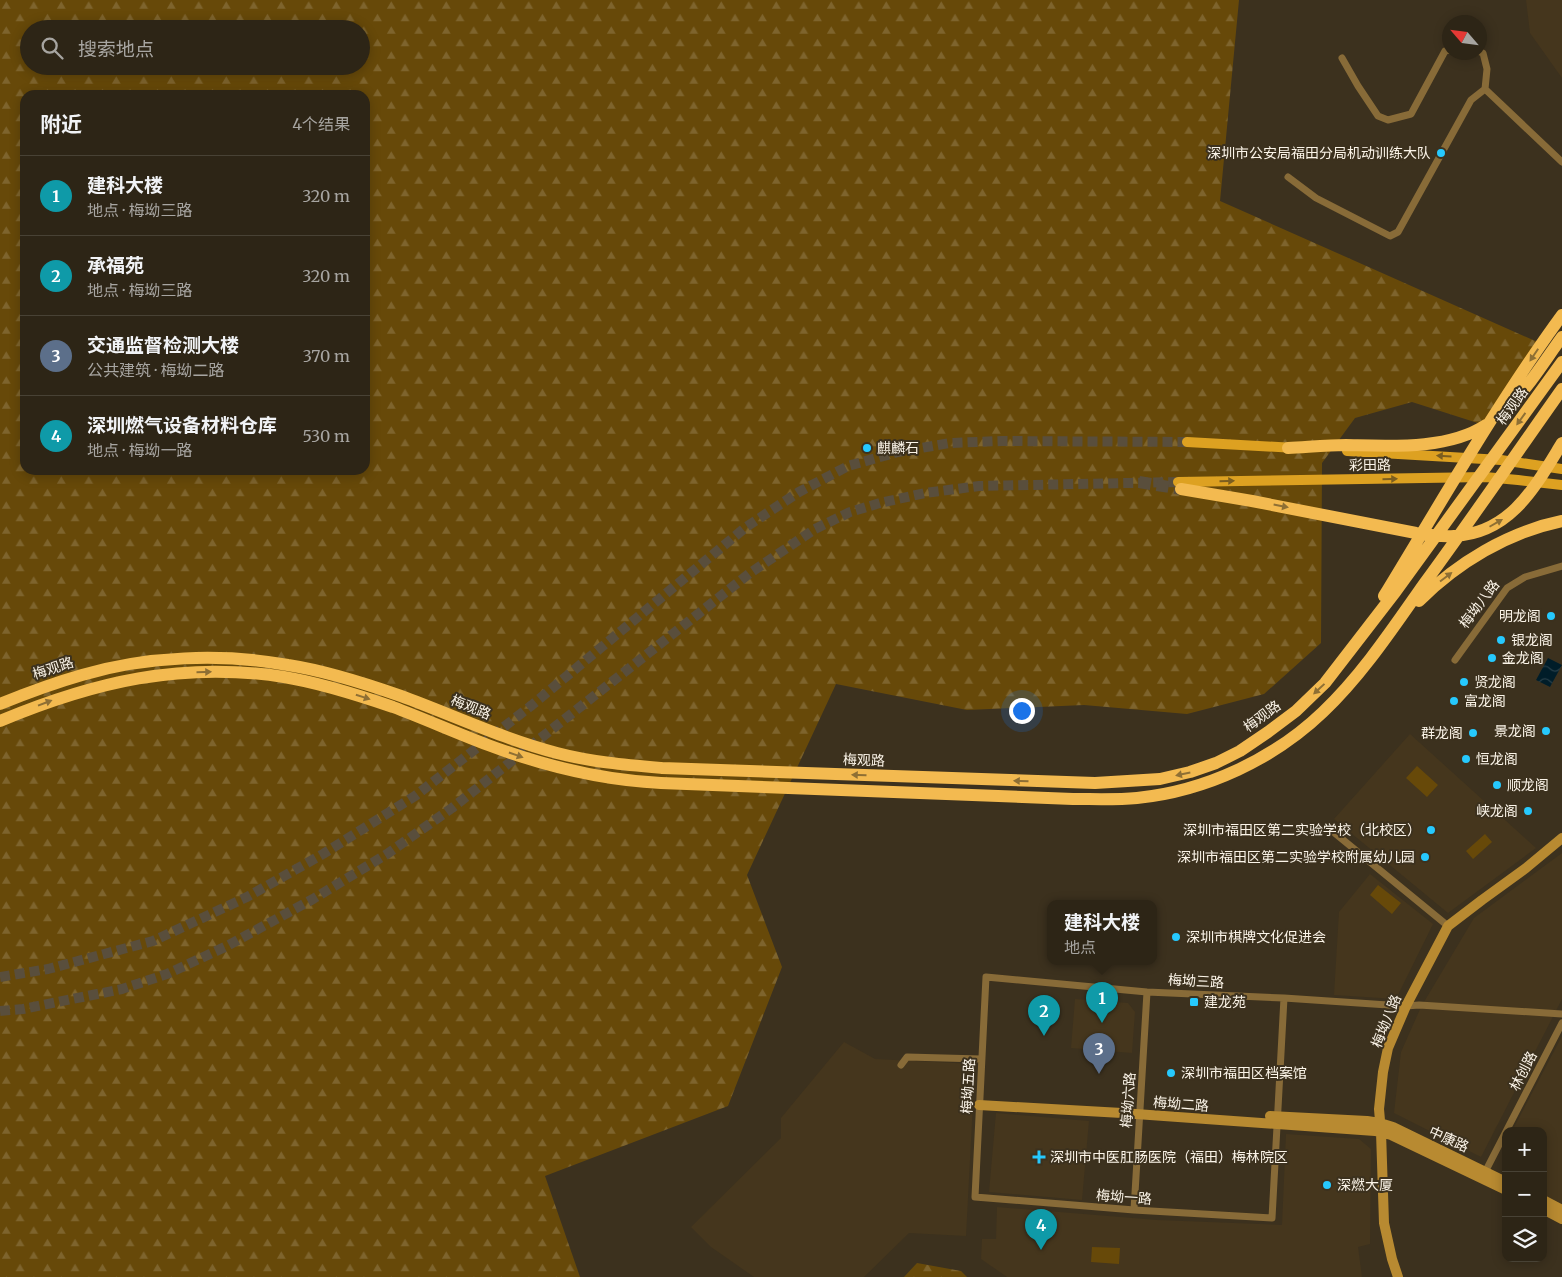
<!DOCTYPE html>
<html lang="zh">
<meta charset="utf-8">
<style>
:root{--surface:#2d2516;--page:#352d1f;--text:#f1f3f6;--muted:#a7a5a1;--line:#484235;--accent:#b45309}
body{margin:0;font-family:Merriweather,"Noto Sans SC",serif;background:var(--page);color:var(--text)}
.controls{position:absolute;right:15px;bottom:15px;display:grid;overflow:hidden;border-radius:10px;box-shadow:0 2px 12px #0003}
.controls button{width:45px;height:45px;display:grid;place-items:center;padding:0;border:0;border-bottom:1px solid var(--line);background:var(--surface);color:var(--text);font:25px sans-serif}
.compass{position:absolute;left:1442px;top:15px;width:45px;height:45px;border-radius:50%;background:var(--surface);box-shadow:0 2px 12px #0003;rotate:298deg}
.you{position:absolute;left:1021px;top:710px;width:18px;height:18px;margin:-12px;border:4px solid #fff;border-radius:50%;background:#1a73e8;box-shadow:0 0 0 8px #1a73e833}
.badge{display:grid;place-items:center;width:32px;height:32px;border-radius:50%;background:var(--accent);color:#fff;font-size:16px;font-weight:700}
.pin{position:absolute;translate:-50% -41px;filter:drop-shadow(0 1px 2px #0008)}
.pin::after{content:'';position:absolute;top:26px;width:18px;height:15px;background:inherit;clip-path:polygon(0 0,100% 0,50% 100%)}
.popup{position:absolute;left:1047px;top:900px;width:110px;height:65px;box-sizing:border-box;display:grid;place-content:center;border-radius:10px;background:var(--surface);filter:drop-shadow(0 1px 4px #0005);font-size:16px;white-space:nowrap;color:var(--muted)}
.popup b{font-size:19px;color:var(--text)}
.popup::after{content:'';position:absolute;left:50%;top:100%;margin-left:-10px;border:10px solid transparent;border-top-color:var(--surface)}
.list{margin:0;padding:0;list-style:none}
h2{display:flex;justify-content:space-between;align-items:center;height:65px;margin:0;padding:0 20px;font-size:21px}
h2 small{font-size:16px;font-weight:400;color:var(--muted)}
.list li{display:grid;grid-template-columns:32px 1fr auto;gap:15px;align-items:center;box-sizing:border-box;height:80px;padding:0 20px;border-top:1px solid var(--line)}
.list b{display:block;font-size:19px;white-space:nowrap}
.list p{margin:0;font-size:16px;white-space:nowrap;color:var(--muted)}
.list em{font-size:16px;font-style:normal;color:var(--muted)}
.icon{flex:none;width:28px;height:28px;fill:none;stroke:currentColor;stroke-width:2;stroke-linecap:round;stroke-linejoin:round}
.map{position:relative;flex:none;width:1562px;height:1277px;overflow:hidden}
.search{position:absolute;background:var(--surface);box-shadow:0 2px 12px #0003;left:20px;top:20px;width:350px;height:55px;display:flex;align-items:center;gap:12px;box-sizing:border-box;padding:0 18px;border-radius:28px;color:var(--muted);font-size:19px}
.panel{position:absolute;background:var(--surface);box-shadow:0 2px 12px #0003;left:20px;top:90px;width:350px;height:385px;border-radius:15px}
.map>svg:first-child{display:block}
.built{fill:#45361d}
.forest{fill:url(#forest-firs);fill-rule:evenodd}
.pitch{fill:#674909}
.water{fill:url(#water-waves)}
.lines{fill:none;stroke-linecap:round;stroke-linejoin:round}
.primary-tunnel{stroke:#594e3c;stroke-width:10;stroke-dasharray:10 5;stroke-linecap:butt}
.highway-tunnel{stroke:#594e3c;stroke-width:12;stroke-dasharray:12 6;stroke-linecap:butt}
.street{stroke:#886b38;stroke-width:7}
.secondary{stroke:#b88a31;stroke-width:10}
.primary{stroke:#dda121;stroke-width:10}
.highway{stroke:#f3ba50;stroke-width:12}
.oneway{fill:#8e6f34}
.oneway2{fill:#7c5e1f}
.poi-dot{fill:#26c9fe;stroke:#3c311e;stroke-width:2}
.labels{text-anchor:middle;stroke-width:4;stroke-linejoin:round;paint-order:stroke}
.poi-label{font-size:14px;fill:#fbf4e8;stroke:#3c311e;text-anchor:start}
.street-label{font-size:14px;fill:#fbf4e8;stroke:#3c311e}
</style>
<div class="map">
<svg width="1562" height="1277" viewBox="0 0 1562 1277">
<defs>
<pattern id="forest-firs" width="22" height="20" patternUnits="userSpaceOnUse" patternTransform="scale(1.25)"><rect width="22" height="20" fill="#674909"/><path d="M5 1l3.5 6h-7zM16 11l3.5 6h-7z" fill="#7e642d"/></pattern>
<pattern id="water-waves" width="16" height="10" patternUnits="userSpaceOnUse" patternTransform="scale(1.25)"><rect width="16" height="10" fill="#001d29"/><path d="M0 5q4-4 8 0t8 0" fill="none" stroke="#263e48"/></pattern>
</defs>
<rect width="100%" height="100%" fill="#3c311e"/>
<path class="built" d="M1526,0H1562V78L1530,33Z
M1410,734L1536,848L1448,913L1334,819Z
M1562,853V999L1481,1157L1394,1113L1401,1052L1421,1007L1474,918Z
M1370,874L1433,924L1396,999L1334,995L1339,912Z
M1075,999L1128,1003L1135,1012L1132,1053L1071,1048Z
M1562,1036V1206L1543,1196V1131H1512Z
M844,1042L875,1059L975,1064L966,1236L909,1233L864,1277H754L711,1247L691,1227L781,1138V1118Z
M996,1113L1089,1121L1082,1200L989,1192Z
M1286,1134L1359,1139L1371,1149L1370,1244L1358,1247L1362,1277H1007L981,1259L982,1239H996L997,1207L1157,1220L1282,1225Z"/>
<path class="forest" d="M0,0H1239L1220,201L1542,344L1484,425L1412,402L1355,418L1322,463L1321,643L1264,694L1187,714L1084,705L967,710L836,684L747,875L782,967L728,1106L545,1176L580,1277H0ZM29,29H361V66H29ZM25,95H365V470H25Z
M917,1263L961,1271L967,1277H904Z"/>
<path class="pitch" d="M1417,766L1438,785L1427,797L1406,778Z
M1485,834L1492,842L1473,859L1466,851Z
M1378,885L1401,903L1392,914L1370,895Z
M1092,1247L1120,1248L1119,1264L1091,1262Z"/>
<path class="water" d="M1548,658L1562,665L1550,687L1536,680Z"/>
<g class="lines">
<path class="primary-tunnel" d="M0,977L48,969L153,941L247,897L323,854L415,796L532,705L746,527L799,492L848,466L898,452L950,443L1002,441L1187,442
M0,1011L23,1009L122,989L167,974L227,946L313,899L387,854L452,808L750,573L815,529L850,512L880,503L925,493L979,486L1178,482"/>
<path class="highway-tunnel" d="M1139,482L1181,489"/>
<path class="street" d="M1342,58L1358,86L1378,116L1388,120L1411,114L1445,51L1450,50
M1485,89L1562,162
M1288,177L1316,198L1390,236L1398,232L1471,100L1485,89L1487,69L1483,53L1480,52
M1455,660L1507,588L1525,577L1562,566
M1331,830L1448,926
M1284,998L1272,1218L1134,1210L975,1197L986,977L1147,992L1284,998L1388,1005L1406,1006L1419,1005L1562,1014
M901,1065L907,1057L981,1059
M1483,1176L1562,1023
M1134,1210L1147,992"/>
<path class="secondary" d="M979,1105L1122,1113L1375,1131L1391,1135L1506,1190
M1270,1116L1367,1121L1380,1123L1393,1127L1506,1182
M1543,1200L1562,1210
M1543,1209L1562,1219
M1398,1277L1392,1259L1384,1223L1381,1132L1379,1109L1383,1072L1388,1048L1406,1006L1448,926L1482,900L1526,868L1562,838"/>
<path class="primary" d="M1187,442L1295,448
M1347,451L1501,460L1562,469
M1178,482L1485,477L1518,480L1562,485"/>
<path class="highway" d="M1502,413C1526,392 1543,363 1562,337
M1288,448C1308,447 1327,445 1346,445C1390,446 1448,450 1486,425
M1181,489L1252,501L1416,533C1428,535 1441,537 1454,536C1511,533 1535,487 1562,443
M1384,596C1442,501 1497,404 1562,315
M1419,601C1457,563 1508,532 1562,521
M0,704C27,693 54,683 82,675C146,656 223,653 288,665C327,671 364,683 401,696C453,715 503,739 557,753C591,762 627,765 662,768L1095,783L1160,779L1190,772L1216,763L1240,751L1268,732L1296,711L1325,683L1396,591L1562,362
M0,721C93,682 182,661 284,677C321,683 358,695 393,707C425,719 456,733 488,745C544,766 601,780 661,783L1073,799C1094,799 1116,800 1137,798C1206,791 1274,759 1323,712C1362,675 1393,628 1424,584C1471,520 1516,454 1562,389"/>
</g>
<defs><path id="oneway-solid" d="M-6-.8H1V-3.2L6.5 0L1 3.2V.8H-6Z" transform="scale(1.25)"/></defs>
<g class="oneway">
<use href="#oneway-solid" transform="translate(1534 355) rotate(124)"/>
<use href="#oneway-solid" transform="translate(1521 419) rotate(126)"/>
<use href="#oneway-solid" transform="translate(1281 506) rotate(11)"/>
<use href="#oneway-solid" transform="translate(1496 523) rotate(-30)"/>
<use href="#oneway-solid" transform="translate(1446 577) rotate(-37)"/>
<use href="#oneway-solid" transform="translate(204 672) rotate(-1)"/>
<use href="#oneway-solid" transform="translate(1319 689) rotate(137)"/>
<use href="#oneway-solid" transform="translate(363 697) rotate(18)"/>
<use href="#oneway-solid" transform="translate(45 703) rotate(-21)"/>
<use href="#oneway-solid" transform="translate(516 755) rotate(19)"/>
<use href="#oneway-solid" transform="translate(1183 774) rotate(168)"/>
<use href="#oneway-solid" transform="translate(859 775) rotate(-178)"/>
<use href="#oneway-solid" transform="translate(1021 781) rotate(-178)"/>
</g>
<g class="oneway2">
<use href="#oneway-solid" transform="translate(1444 456) rotate(-177)"/>
<use href="#oneway-solid" transform="translate(1390 479) rotate(-1)"/>
<use href="#oneway-solid" transform="translate(1227 481) rotate(-1)"/>
</g>
<g class="poi-dot">
<circle cx="1441" cy="153" r="5"/>
<circle cx="867" cy="448" r="5"/>
<circle cx="1551" cy="616" r="5"/>
<circle cx="1501" cy="640" r="5"/>
<circle cx="1492" cy="658" r="5"/>
<circle cx="1464" cy="682" r="5"/>
<circle cx="1454" cy="701" r="5"/>
<circle cx="1546" cy="731" r="5"/>
<circle cx="1473" cy="733" r="5"/>
<circle cx="1466" cy="759" r="5"/>
<circle cx="1497" cy="785" r="5"/>
<circle cx="1528" cy="811" r="5"/>
<circle cx="1431" cy="830" r="5"/>
<circle cx="1425" cy="857" r="5"/>
<circle cx="1176" cy="937" r="5"/>
<rect x="1189" y="997" width="10" height="10" rx="2.5"/>
<circle cx="1171" cy="1073" r="5"/>
<path d="M1036.5 1149.5h5v5h5v5h-5v5h-5v-5h-5v-5h5z"/>
<circle cx="1327" cy="1185" r="5"/>
</g>
<g class="labels">
<g class="poi-label">
<text x="1431" y="158" text-anchor="end">深圳市公安局福田分局机动训练大队</text>
<text x="877" y="453">麒麟石</text>
<text x="1541" y="621" text-anchor="end">明龙阁</text>
<text x="1511" y="645">银龙阁</text>
<text x="1502" y="663">金龙阁</text>
<text x="1474" y="687">贤龙阁</text>
<text x="1464" y="706">富龙阁</text>
<text x="1536" y="736" text-anchor="end">景龙阁</text>
<text x="1463" y="738" text-anchor="end">群龙阁</text>
<text x="1476" y="764">恒龙阁</text>
<text x="1507" y="790">顺龙阁</text>
<text x="1518" y="816" text-anchor="end">峡龙阁</text>
<text x="1421" y="835" text-anchor="end">深圳市福田区第二实验学校（北校区）</text>
<text x="1415" y="862" text-anchor="end">深圳市福田区第二实验学校附属幼儿园</text>
<text x="1186" y="942">深圳市棋牌文化促进会</text>
<text x="1204" y="1007">建龙苑</text>
<text x="1181" y="1078">深圳市福田区档案馆</text>
<text x="1050" y="1162">深圳市中医肛肠医院（福田）梅林院区</text>
<text x="1337" y="1190">深燃大厦</text>
</g>
<g class="street-label">
<text transform="translate(1512 406) rotate(-54)" y="5">梅观路</text>
<text transform="translate(1370 465) rotate(-1)" y="5">彩田路</text>
<text transform="translate(1479 604) rotate(-53)" y="5">梅坳八路</text>
<text transform="translate(53 668) rotate(-18)" y="5">梅观路</text>
<text transform="translate(471 707) rotate(22)" y="5">梅观路</text>
<text transform="translate(1262 716) rotate(-36)" y="5">梅观路</text>
<text transform="translate(864 760) rotate(2)" y="5">梅观路</text>
<text transform="translate(1196 981) rotate(3)" y="5">梅坳三路</text>
<text transform="translate(1386 1021) rotate(-68)" y="5">梅坳八路</text>
<text transform="translate(1523 1071) rotate(-63)" y="5">林创路</text>
<text transform="translate(968 1086) rotate(-87)" y="5">梅坳五路</text>
<text transform="translate(1128 1100) rotate(-86)" y="5">梅坳六路</text>
<text transform="translate(1181 1104) rotate(4)" y="5">梅坳二路</text>
<text transform="translate(1449 1139) rotate(24)" y="5">中康路</text>
<text transform="translate(1124 1197) rotate(4)" y="5">梅坳一路</text>
</g>
</g>
</svg>
<div class="controls">
<button>+</button>
<button>−</button>
<button><svg class="icon" aria-label="layers" viewBox="0 0 24 24"><path d="M12 4l9 5-9 5-9-5zM3 14l9 5 9-5"/></svg></button>
</div>
<svg class="compass" viewBox="-18 -18 36 36"><path d="M0-13l5 13h-10z" fill="#e53935"/><path d="M0 13l5-13h-10z" fill="#a7a5a1"/></svg>
<div class="you"></div>
<div class="pin badge" style="left:1102px;top:1023px;background:#0f9aa8">1</div>
<div class="popup"><b>建科大楼</b>地点</div>
<div class="pin badge" style="left:1044px;top:1036px;background:#0f9aa8">2</div>
<div class="pin badge" style="left:1099px;top:1074px;background:#5c6f8a">3</div>
<div class="pin badge" style="left:1041px;top:1250px;background:#0f9aa8">4</div>
<div class="search"><svg class="icon" aria-label="search" viewBox="0 0 24 24"><circle cx="10" cy="10" r="6"/><path d="M15 15l6 6"/></svg>搜索地点</div>
<section class="panel">
<h2>附近<small>4个结果</small></h2>
<ul class="list">
<li><span class="badge" style="background:#0f9aa8">1</span><div><b>建科大楼</b><p>地点 · 梅坳三路</p></div><em>320 m</em></li>
<li><span class="badge" style="background:#0f9aa8">2</span><div><b>承福苑</b><p>地点 · 梅坳三路</p></div><em>320 m</em></li>
<li><span class="badge" style="background:#5c6f8a">3</span><div><b>交通监督检测大楼</b><p>公共建筑 · 梅坳二路</p></div><em>370 m</em></li>
<li><span class="badge" style="background:#0f9aa8">4</span><div><b>深圳燃气设备材料仓库</b><p>地点 · 梅坳一路</p></div><em>530 m</em></li>
</ul>
</section>
</div>
